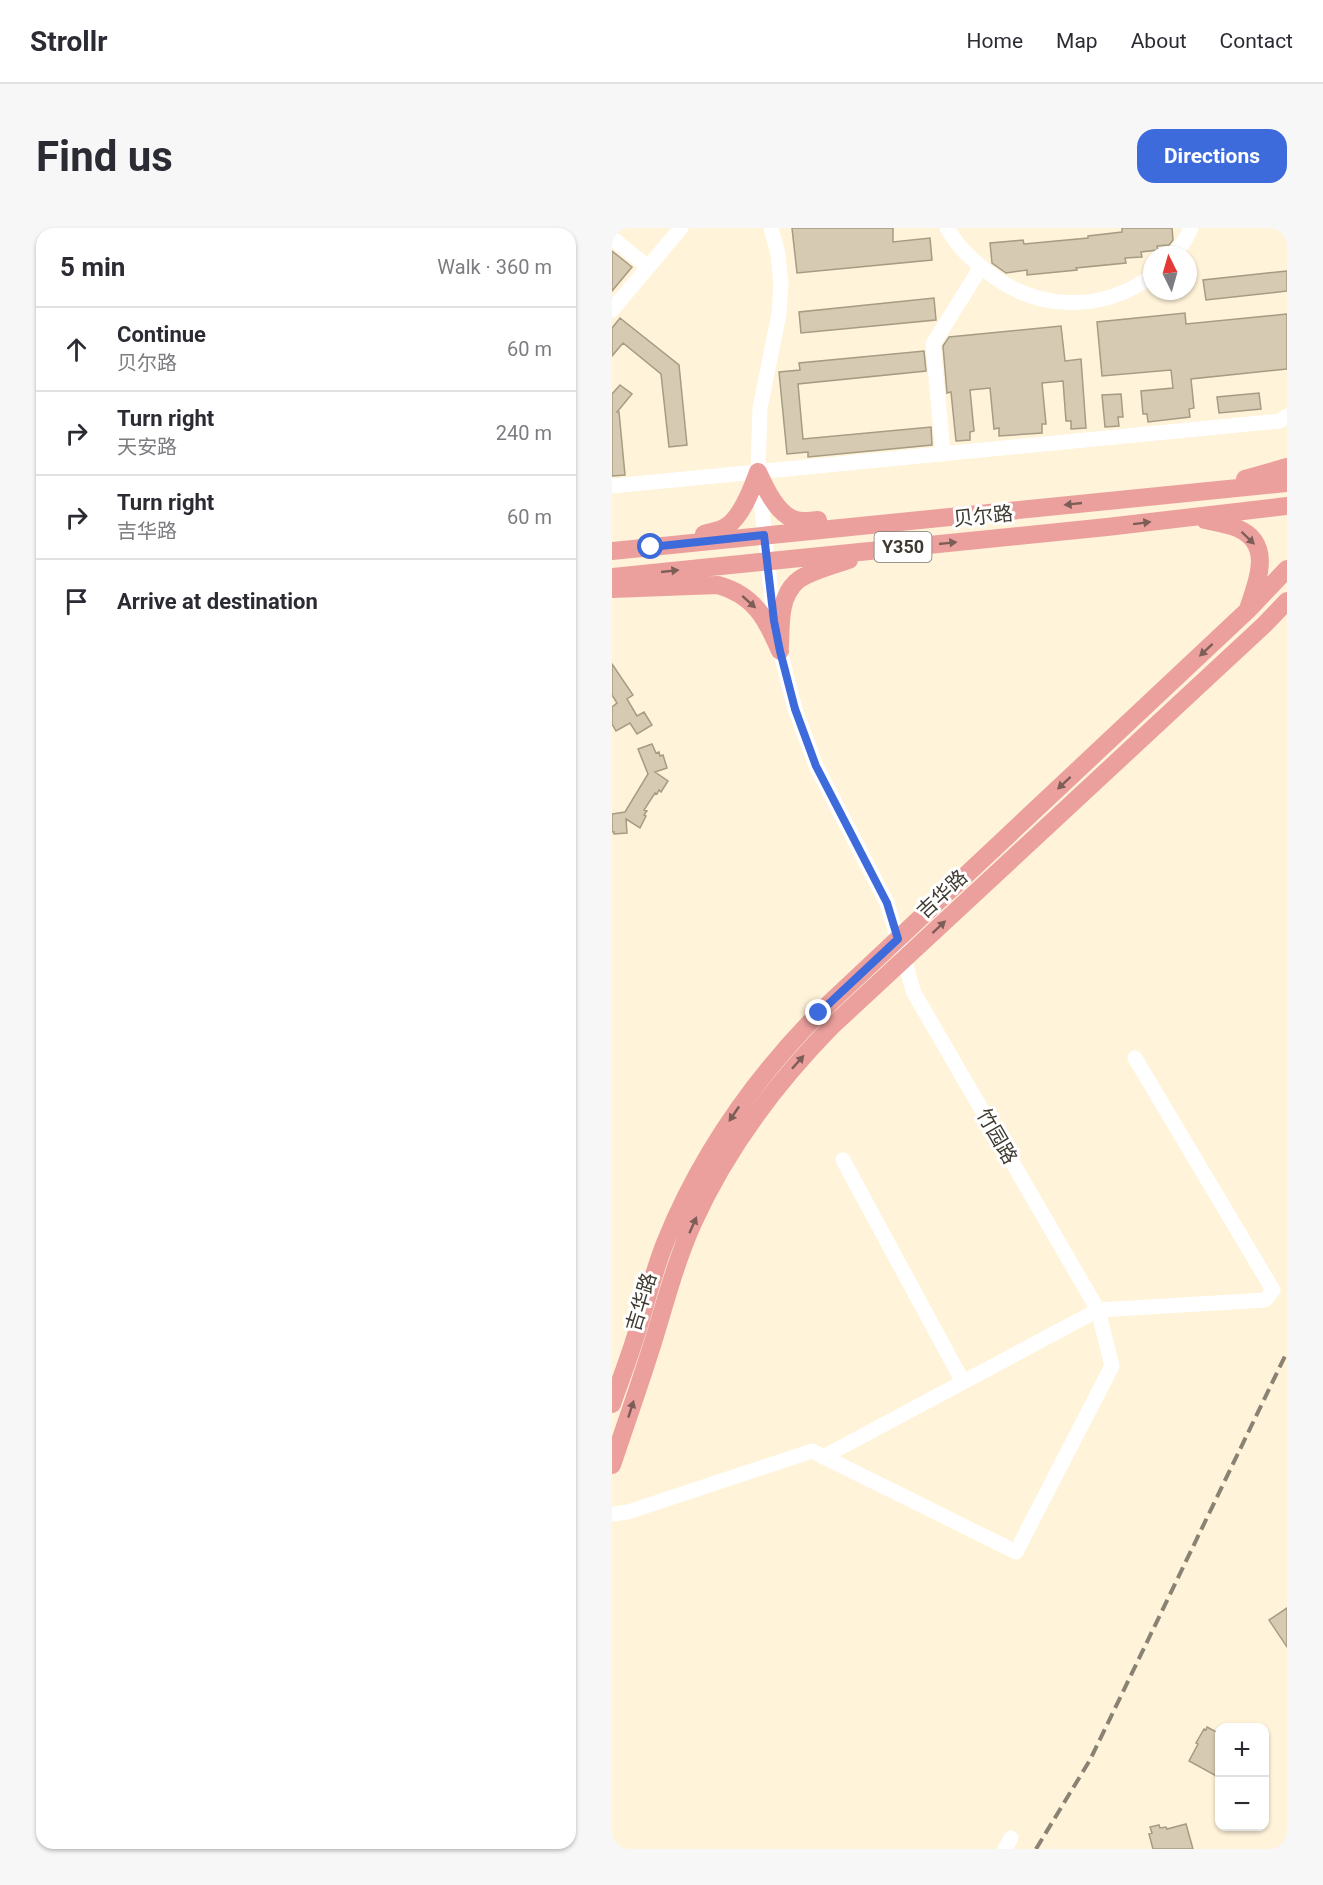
<!DOCTYPE html>
<meta charset="utf-8">
<style>
:root{--surface:#fff;--page:#f7f7f7;--text:#2b2b33;--muted:#7c7c81;--line:#e1e1e2;--accent:#3d6bdc}
body{margin:0;font-family:Roboto,"Noto Sans SC",sans-serif;background:var(--page);color:var(--text)}
.controls{position:absolute;right:18px;bottom:18px;display:grid;overflow:hidden;border-radius:12px;box-shadow:0 2px 4px #0004}
.controls button{width:54px;height:54px;display:grid;place-items:center;padding:0;border:0;border-bottom:2px solid var(--line);background:var(--surface);color:var(--text);font:30px sans-serif}
.compass{position:absolute;left:531px;top:18px;width:54px;height:54px;border-radius:50%;background:var(--surface);box-shadow:0 2px 4px #0004;rotate:355deg}
.stop{position:absolute;width:18px;height:18px;margin:-14px;border:4px solid #3d6bdc;border-radius:50%;background:#fff}
.stop.end{background:#3d6bdc;border-color:#fff;box-shadow:0 2px 6px #0008}
.list{margin:0;padding:0;list-style:none}
h2{display:flex;justify-content:space-between;align-items:center;height:78px;margin:0;padding:0 24px;font-size:26px}
h2 small{font-size:20px;font-weight:400;color:var(--muted)}
.list li{display:grid;grid-template-columns:39px 1fr auto;gap:18px;align-items:center;box-sizing:border-box;height:84px;padding:0 24px;border-top:2px solid var(--line)}
.list b{display:block;font-size:22px;white-space:nowrap}
.list p{margin:0;font-size:20px;white-space:nowrap;color:var(--muted)}
.list em{font-size:20px;font-style:normal;color:var(--muted)}
.icon{flex:none;width:33px;height:33px;fill:none;stroke:currentColor;stroke-width:2;stroke-linecap:round;stroke-linejoin:round}
.map{position:relative;flex:none;width:675px;height:1621px;overflow:hidden;border-radius:18px}
header{display:flex;align-items:center;gap:36px;box-sizing:border-box;height:84px;padding:0 30px;background:var(--surface);border-bottom:2px solid var(--line)}
header strong{font-size:28px}
nav{display:flex;gap:33px;margin-inline-start:auto;font-size:21px}
.intro{display:flex;align-items:center;justify-content:space-between;box-sizing:border-box;height:144px;padding:0 36px}
h1{margin:0;font-size:42px}
.button{padding:15px 27px;border-radius:18px;background:var(--accent);color:#fff;font-size:21px;font-weight:700}
main{display:flex;gap:36px;padding:0 36px}
aside{flex:1;background:var(--surface);border-radius:18px;box-shadow:0 2px 4px #0004}
.map>svg:first-child{display:block}
.building{fill:#d6cbb2;stroke:#a69b83;stroke-width:1.5}
.lines{fill:none;stroke-linecap:round;stroke-linejoin:round}
.minor{stroke:#fff;stroke-width:15}
.major{stroke:#eca09e;stroke-width:18}
.rail{stroke:#8a8272;stroke-width:4;stroke-dasharray:12 6;stroke-linecap:butt}
.oneway{fill:#7c5e57}
.route{stroke:#3d6bdc;stroke-width:8}
.labels{text-anchor:middle;stroke-width:6;stroke-linejoin:round;paint-order:stroke}
.shield{fill:#fff;stroke:#79766f;stroke-width:1.5}
.shield-label{font-size:18px;font-weight:bold;fill:#403b31}
.street-label{font-size:20px;fill:#403b31;stroke:#fff}
</style>
<header>
<strong>Strollr</strong>
<nav><a>Home</a><a>Map</a><a>About</a><a>Contact</a></nav>
</header>
<div class="intro"><h1>Find us</h1><a class="button">Directions</a></div>
<main>
<aside>
<h2>5 min<small>Walk · 360 m</small></h2>
<ul class="list">
<li><svg class="icon" aria-label="ahead" viewBox="0 0 24 24"><path d="M12 20V5M6 11l6-6 6 6"/></svg><div><b>Continue</b><p>贝尔路</p></div><em>60 m</em></li>
<li><svg class="icon" aria-label="right" viewBox="0 0 24 24"><path d="M7 20v-9h11M14 6l5 5-5 5"/></svg><div><b>Turn right</b><p>天安路</p></div><em>240 m</em></li>
<li><svg class="icon" aria-label="right" viewBox="0 0 24 24"><path d="M7 20v-9h11M14 6l5 5-5 5"/></svg><div><b>Turn right</b><p>吉华路</p></div><em>60 m</em></li>
<li><svg class="icon" aria-label="arrive" viewBox="0 0 24 24"><path d="M6 21V4h12l-3 4 3 4H6"/></svg><div><b>Arrive at destination</b></div></li>
</ul>
</aside>
<div class="map">
<svg width="675" height="1621" viewBox="0 0 675 1621">
<rect width="100%" height="100%" fill="#fff3d9"/>
<path class="building" d="M180,0H281V14L318,10L320,32L185,45Z
M510,0H560L561,12L557,17L545,18L546,22L529,24L530,29L513,30L514,35L464,40L465,42L415,47V42L394,45L380,35L378,15L411,12L412,16L476,10V8L510,4Z
M0,23L20,39L0,63Z
M675,43V63L594,72L591,52Z
M322,70L324,92L189,105L187,84Z
M573,85L574,96L675,86V141L579,151L582,180L577,181L578,189L536,194L535,186H531L529,163L561,160L559,142L490,148L485,94Z
M8,90L67,137L75,217L57,219L49,146L11,115L0,128V100Z
M449,98L453,133L469,131L474,200L459,201V193H454L451,153L430,155L434,196H430V205L387,208V200L382,201L378,160L358,162L362,203L358,204V212L344,213L339,164L335,165L331,118L337,109Z
M312,123L314,143L186,156L191,211L319,199L320,217L196,229V224L175,226L167,144L188,142L187,135Z
M8,157L20,166L5,184H7L13,247L0,248V166Z
M647,165L649,181L607,185L605,169Z
M509,166L511,189H506L507,198L493,199L490,167Z
M0,436L21,467L15,471L25,488L32,484L40,497L25,506L18,495L4,503L0,496V479L5,475L0,467Z
M40,516L44,525L47,524L48,528L51,527L55,540L43,544L56,553L49,564L47,562L45,566L43,565L32,582L35,583L32,587L34,588L28,600L14,591L15,605L2,606V604H0V586L13,584L36,546L26,521Z
M675,1380V1419L657,1392Z
M595,1499L608,1506V1550L577,1533L586,1516L584,1515L592,1501L594,1502Z
M574,1596L581,1621H541L537,1606L540,1605L538,1599L547,1597L548,1600L554,1599L555,1601Z"/>
<g class="lines">
<path class="minor" d="M335,0C347,20 355,27 372,41C422,83 487,86 540,48
M0,10L36,39
M562,27L573,12L579,0
M0,82L69,0
M331,225L321,116L369,39
M0,258L668,193L675,188
M231,932L351,1154
M211,1229L486,1082L653,1072L661,1062L523,830
M0,1286L16,1284L200,1223L404,1324L500,1138L486,1082L302,765L275,675L204,538L183,481L168,423L162,393L146,244L148,180L167,86L169,56L166,26L159,0
M393,1621L399,1610"/>
<path class="major" d="M146,244C153,259 164,284 181,291C188,294 199,293 206,292
M633,251L675,239
M593,292C603,294 615,296 625,300C661,315 646,352 637,378
M92,306C98,304 109,303 115,298C130,288 140,261 146,244
M0,323L675,255
M0,349L495,299L675,278
M0,361L106,357C142,367 154,390 168,423
M168,418C169,396 167,370 184,354C193,345 224,336 237,332
M0,1176C8,1153 17,1130 24,1107C34,1076 41,1045 53,1015C88,928 141,852 207,785L636,382L675,341
M0,1237C14,1195 29,1153 42,1111C54,1072 64,1033 81,995C115,920 163,856 220,798L652,397L675,373"/>
<path class="rail" d="M424,1621L478,1532L675,1124"/>
</g>
<defs><path id="oneway-solid" d="M-6-.8H1V-3.2L6.5 0L1 3.2V.8H-6Z" transform="scale(1.5)"/></defs>
<g class="oneway">
<use href="#oneway-solid" transform="translate(461 276) rotate(174)"/>
<use href="#oneway-solid" transform="translate(530 295) rotate(-7)"/>
<use href="#oneway-solid" transform="translate(636 310) rotate(44)"/>
<use href="#oneway-solid" transform="translate(336 315) rotate(-6)"/>
<use href="#oneway-solid" transform="translate(58 343) rotate(-6)"/>
<use href="#oneway-solid" transform="translate(137 374) rotate(42)"/>
<use href="#oneway-solid" transform="translate(594 422) rotate(137)"/>
<use href="#oneway-solid" transform="translate(452 555) rotate(137)"/>
<use href="#oneway-solid" transform="translate(327 699) rotate(-43)"/>
<use href="#oneway-solid" transform="translate(186 834) rotate(-48)"/>
<use href="#oneway-solid" transform="translate(122 886) rotate(124)"/>
<use href="#oneway-solid" transform="translate(81 997) rotate(-66)"/>
<use href="#oneway-solid" transform="translate(19 1181) rotate(-72)"/>
</g>
<g class="lines">
<path class="route" d="M39,319L152,307L162,393L168,423L183,481L204,538L275,675L286,711L207,785"/>
</g>
<g class="labels">
<rect class="shield" x="262.5" y="304" width="57" height="30" rx="4.5"/>
<g class="shield-label">
<text x="291" y="325">Y350</text>
</g>
<g class="street-label">
<text transform="translate(371 288) rotate(-6)" y="7">贝尔路</text>
<text transform="translate(330 666) rotate(-43)" y="7">吉华路</text>
<text transform="translate(385 908) rotate(60)" y="7">竹园路</text>
<text transform="translate(29 1074) rotate(-73)" y="7">吉华路</text>
</g>
</g>
</svg>
<div class="controls">
<button>+</button>
<button>−</button>
</div>
<svg class="compass" viewBox="-18 -18 36 36"><path d="M0-13l5 13h-10z" fill="#e53935"/><path d="M0 13l5-13h-10z" fill="#7c7c81"/></svg>
<div class="stop" style="left:39px;top:319px"></div>
<div class="stop end" style="left:207px;top:785px"></div>
</div>
</main>
